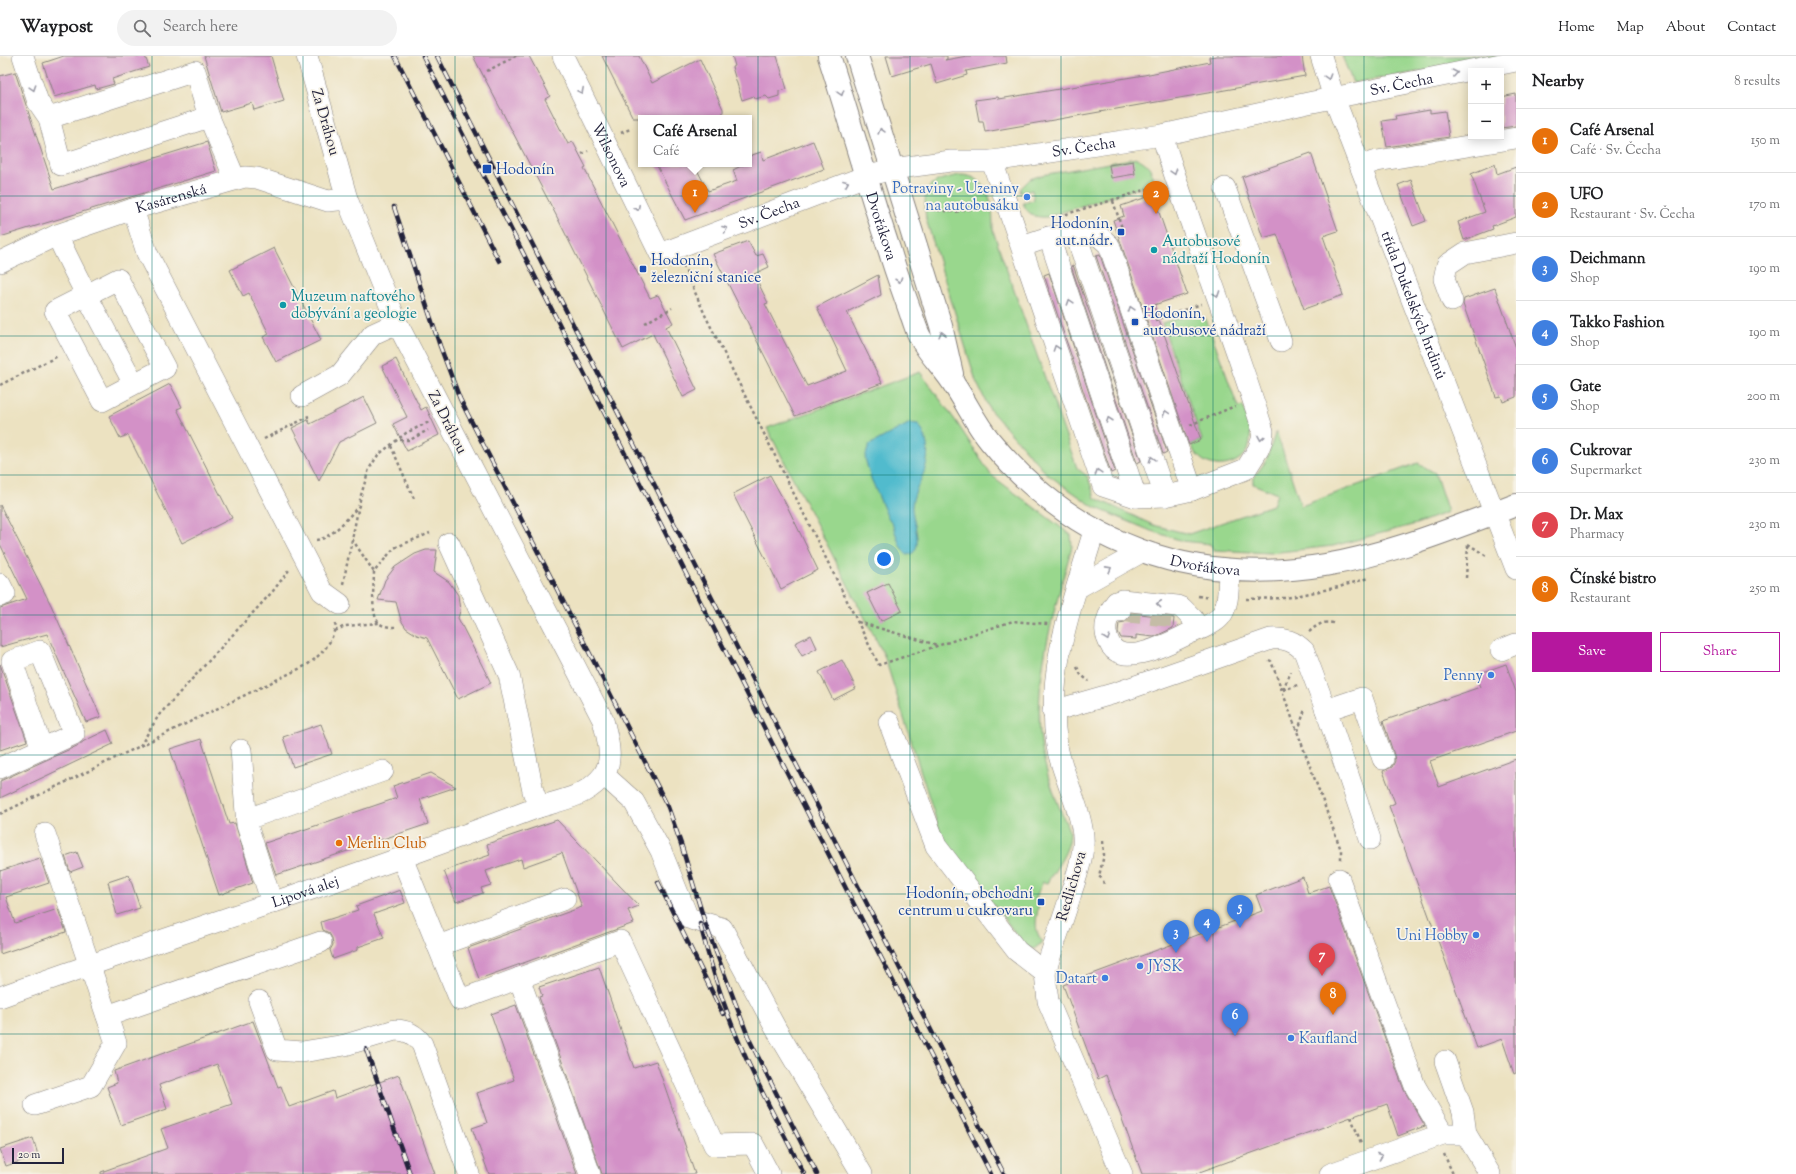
<!DOCTYPE html>
<meta charset="utf-8">
<style>
:root{--surface:#fff;--page:#f2f2f2;--text:#202124;--muted:#757577;--line:#e0e0e0;--accent:#b5179e}
body{margin:0;font-family:"Sorts Mill Goudy",serif;background:var(--page);color:var(--text)}
.controls{position:absolute;right:12px;top:12px;display:grid;overflow:hidden;border-radius:0px;box-shadow:0 2px 10px #0003}
.controls button{width:36px;height:36px;display:grid;place-items:center;padding:0;border:0;border-bottom:1px solid var(--line);background:var(--surface);color:var(--text);font:20px sans-serif}
.scale{position:absolute;left:12px;bottom:10px;width:52px;box-sizing:border-box;padding-left:4px;border:2px solid #22223b;border-top:0;font-size:11px;line-height:14px;white-space:nowrap;color:#22223b;-webkit-text-stroke:3px #f7f3e8;paint-order:stroke}
.you{position:absolute;left:884px;top:503px;width:14px;height:14px;margin:-10px;border:3px solid #fff;border-radius:50%;background:#1a73e8;box-shadow:0 0 0 6px #1a73e833}
.badge{display:grid;place-items:center;width:26px;height:26px;border-radius:50%;background:var(--accent);color:#fff;font-size:13px;font-weight:700}
.pin{position:absolute;translate:-50% -33px;filter:drop-shadow(0 1px 2px #0008)}
.pin::after{content:'';position:absolute;top:21px;width:14px;height:12px;background:inherit;clip-path:polygon(0 0,100% 0,50% 100%)}
.popup{position:absolute;left:638px;top:59px;width:114px;height:52px;box-sizing:border-box;display:grid;place-content:center;border-radius:0px;background:var(--surface);filter:drop-shadow(0 1px 3px #0005);font-size:13px;white-space:nowrap;color:var(--muted)}
.popup b{font-size:15px;color:var(--text)}
.popup::after{content:'';position:absolute;left:50%;top:100%;margin-left:-8px;border:8px solid transparent;border-top-color:var(--surface)}
.list{margin:0;padding:0;list-style:none}
h2{display:flex;justify-content:space-between;align-items:center;height:52px;margin:0;padding:0 16px;font-size:17px}
h2 small{font-size:13px;font-weight:400;color:var(--muted)}
.list li{display:grid;grid-template-columns:26px 1fr auto;gap:12px;align-items:center;box-sizing:border-box;height:64px;padding:0 16px;border-top:1px solid var(--line)}
.list b{display:block;font-size:15px;white-space:nowrap}
.list p{margin:0;font-size:13px;white-space:nowrap;color:var(--muted)}
.list em{font-size:13px;font-style:normal;color:var(--muted)}
.actions{display:flex;gap:8px;padding:12px 16px}
.actions a{flex:1;padding:9px 0;border:1px solid var(--accent);border-radius:0px;text-align:center;font-size:14px;color:var(--accent)}
.actions .main{background:var(--accent);color:#fff}
.icon{flex:none;width:22px;height:22px;fill:none;stroke:currentColor;stroke-width:2;stroke-linecap:round;stroke-linejoin:round}
.map{position:relative;flex:none;width:1516px;height:1118px;overflow:hidden}
header{display:flex;align-items:center;gap:24px;box-sizing:border-box;height:56px;padding:0 20px;background:var(--surface);border-bottom:1px solid var(--line)}
header strong{font-size:19px}
nav{display:flex;gap:22px;margin-inline-start:auto;font-size:14px}
.search{width:280px;height:36px;background:var(--page);display:flex;align-items:center;gap:10px;box-sizing:border-box;padding:0 14px;border-radius:22px;color:var(--muted);font-size:15px}
main{display:flex}
aside{flex:1;background:var(--surface)}
.map>svg:first-child{display:block}
.green{fill:#99d78d;stroke:#5e7c64}
.water{fill:#51bbcd;stroke:#3a6e84}
.building{fill:#d391c7}
.lines{fill:none;stroke-linecap:round;stroke-linejoin:round}
.minor-tunnel{stroke:#c4bca6;stroke-width:21;stroke-dasharray:21 10;stroke-linecap:butt}
.minor-casing{stroke:#87827e;stroke-width:22}
.major-casing{stroke:#87827e;stroke-width:24}
.path{stroke:#87827e;stroke-width:2.5;stroke-dasharray:3 3;stroke-linecap:butt}
.minor{stroke:#fff;stroke-width:21}
.major{stroke:#fff;stroke-width:22}
.rail-casing{stroke:#22223b;stroke-width:4.5}
.rail{stroke:#f7f3e8;stroke-width:3;stroke-dasharray:9;stroke-linecap:butt}
.oneway{stroke:#9c9ca7}
.grid{fill:none;stroke:#0f766e;stroke-width:1;stroke-opacity:0.55}
.transit-dot{fill:#1a4fb4;stroke:#f7f3e8;stroke-width:1.5}
.shop-dot{fill:#3f7fe0;stroke:#f7f3e8;stroke-width:1.5}
.culture-dot{fill:#0f9aa8;stroke:#f7f3e8;stroke-width:1.5}
.food-dot{fill:#e8710a;stroke:#f7f3e8;stroke-width:1.5}
.labels{text-anchor:middle;stroke-width:3.5;stroke-linejoin:round;paint-order:stroke}
.street-label{font-size:15px;fill:#22223b;stroke:#f7f3e8}
.transit-label{font-size:15px;fill:#164399;stroke:#f7f3e8;text-anchor:start}
.shop-label{font-size:15px;fill:#366cbe;stroke:#f7f3e8;text-anchor:end}
.culture-label{font-size:15px;fill:#0d838f;stroke:#f7f3e8;text-anchor:start}
.food-label{font-size:15px;fill:#c56008;stroke:#f7f3e8;text-anchor:start}
</style>
<header>
<strong>Waypost</strong>
<div class="search"><svg class="icon" aria-label="search" viewBox="0 0 24 24"><circle cx="10" cy="10" r="6"/><path d="M15 15l6 6"/></svg>Search here</div>
<nav><a>Home</a><a>Map</a><a>About</a><a>Contact</a></nav>
</header>
<main>
<div class="map">
<svg width="1516" height="1118" viewBox="0 0 1516 1118">
<rect width="100%" height="100%" fill="#f7f3e8"/>
<filter id="ink" filterUnits="userSpaceOnUse"><feTurbulence type="fractalNoise" baseFrequency=".025" numOctaves="2"/><feDisplacementMap in="SourceGraphic" scale="8" xChannelSelector="R" yChannelSelector="G"/><feConvolveMatrix kernelMatrix="1 2 1 2 8 2 1 2 1" color-interpolation-filters="sRGB"/></filter>
<filter id="wash" filterUnits="userSpaceOnUse"><feTurbulence type="fractalNoise" baseFrequency=".012" numOctaves="4" result="noise"/><feDisplacementMap in="SourceGraphic" scale="16" xChannelSelector="R" yChannelSelector="G"/><feGaussianBlur stdDeviation="0.9" result="paint"/><feColorMatrix in="noise" values="0 0 0 0 0 0 0 0 0 0 0 0 0 0 0 0 0 1.4 0 .05"/><feComposite in="paint" operator="in"/></filter>
<g filter="url(#wash)">
<rect width="100%" height="100%" fill="#ece2c1"/>
<path class="green" d="M1342,0H1511L1353,27Z
M1137,102C1149,108 1155,115 1151,128L1047,161C1035,162 1027,158 1023,147L1034,144L1032,134L1020,137L1021,132L1030,123L1042,119Z
M960,119C991,119 993,151 993,175L1077,412L1088,421L1095,442L1153,469L1189,478L1273,449L1277,438L1253,428V423L1266,405L1276,375L1301,450L1418,407L1435,417L1448,456L1416,468L1333,490L1270,497L1214,494L1210,488L1183,485L1151,475L1094,451L1047,418L990,354L976,325L926,163C922,129 929,125 960,119Z
M1192,258H1196L1206,263L1238,351L1243,350C1246,360 1251,373 1250,384C1248,409 1213,418 1197,399C1194,397 1193,391 1191,388L1202,384L1162,267Z
M920,316L955,364L991,419L1071,479L1072,490C1052,564 1025,643 1048,720C1054,739 1062,758 1070,777C1070,795 1056,812 1047,827L1043,826L1035,843L1039,846C1037,862 1032,873 1043,886L1034,893L1026,891L946,787L938,770L884,599L767,372Z"/>
<path class="water" d="M910,367L918,368C930,384 930,403 922,421C918,430 913,439 912,450C911,462 927,497 907,499L900,490L892,467L887,460L870,420L865,402L869,389Z"/>
<g id="blocks">
<path class="building" d="M64,0H145L149,11L112,23L114,28L96,33L95,29L54,41L43,7Z
M204,0H271L284,45L254,54L252,47L221,56Z
M473,0H529L550,40L545,43L568,88L573,86L586,111L584,112L650,242L658,239L673,267L666,271L697,334L683,341L653,278L623,293L556,159Z
M602,0H639L652,27L700,3L723,53V59L716,62H633Z
M732,0H777L787,33L779,35V40L769,43L766,40L755,43L754,40L742,44L732,11L735,10Z
M886,0H947V3L945,4L967,0H1006L1007,7L966,15L967,19L937,28L931,8L892,20Z
M1217,0H1302L1305,20L985,76L983,65H979L975,44L998,41L999,43L1144,19L1210,6L1209,1Z
M15,16L54,133L207,86L216,115L0,181V20Z
M1516,38V70L1501,72V41Z
M1430,54V57L1445,55L1449,81L1387,91L1382,65L1396,63L1395,60Z
M813,85L824,113L685,164L656,108H694L708,135L737,125L733,114L745,108H749V100L761,96L763,104Z
M1311,97L1338,175L1323,180L1343,239L1304,253L1277,178L1263,182L1242,121Z
M1133,105L1135,118L1111,122L1109,109Z
M1495,108L1497,118L1516,111V161L1492,170L1493,173L1464,184L1458,166L1485,156L1471,118Z
M1411,124L1426,165L1413,170L1398,129Z
M1153,139L1187,238L1154,249L1201,384L1189,389L1113,164L1124,160L1121,150Z
M748,185L756,200L763,198L769,211L754,218L768,247L765,248L807,330L847,315L817,251L878,219L881,239L847,256L882,327L795,360L713,198Z
M274,192L321,284L276,306L263,281L269,278L249,237L243,240L230,214Z
M1100,199L1167,396L1163,398L1096,200Z
M1073,209L1141,405L1137,407L1071,210Z
M1049,217L1115,415L1111,417L1044,219Z
M1495,232L1516,292V341L1503,346L1501,340L1496,341L1463,248L1464,243Z
M396,303L421,354L426,351L439,379L407,395L393,368L407,361L382,310Z
M170,328L182,351L177,353L232,462L182,487L128,379L120,382L109,360Z
M364,341L377,367L339,386L319,425L292,372L308,364L310,368Z
M770,419L788,452L818,514L781,533L733,438Z
M0,449L51,549L101,661L86,666L47,578L0,591V552L27,543L0,488Z
M426,494H437L434,516L449,526L458,539L460,555L458,562L491,627L458,643L427,582L417,579L406,572L401,564L396,546L378,544L385,524L395,511L415,498Z
M888,527L902,555L881,565L867,537Z
M1132,557L1174,562L1173,572L1154,581L1136,579V583L1121,582L1118,576L1119,567L1125,566L1130,562Z
M811,579L817,592L802,600L795,587Z
M842,604L856,632L833,644L819,616Z
M0,608L27,685L0,694Z
M1506,608L1516,636V675L1430,705L1439,731L1516,703V1017L1514,1018L1502,983L1477,992L1389,750L1395,747L1383,715L1392,711L1395,705L1394,699L1383,665L1480,631L1475,619Z
M321,668L332,698L293,711L283,681Z
M107,674L113,688L0,742V725L79,689L84,685Z
M201,683L229,768L235,767L253,827L219,839L170,693Z
M431,717L456,731L420,743L428,768L276,819L265,787L397,742L393,730Z
M557,764L639,850L628,854L634,867L479,923L468,892L582,851L562,797L523,811L521,803L486,815L491,829L481,832L483,837L456,846L444,815L490,799L487,788Z
M77,796L83,811L70,816L65,800Z
M40,802L49,827L6,841L15,867L58,853L66,876L0,898V815Z
M129,819L140,852L117,859L108,826Z
M1303,821L1308,837L1329,830L1404,1034L1425,1070L1398,1080L1387,1048L1194,1118H1142L1106,1019L1098,1023L1063,929L1262,855L1256,839Z
M400,834L405,847L374,858L384,882L358,891V894L333,903L330,894L333,889L332,882L329,877L323,874L321,866L358,854L356,850Z
M599,911L634,1012L656,1005L695,1118H602L539,941L542,940L539,931Z
M516,949L577,1118H489L472,1072L487,1067L477,1037L514,1024L491,958Z
M253,965L278,1031L281,1030L289,1051L333,1035L335,1042L399,1019L435,1118H101V1116L168,1092L161,1073L232,1048L217,1008L159,1029L167,1053L121,1069L107,1031L117,1027L114,1015Z
M33,1082L38,1099L6,1110L0,1093Z"/>
</g>
</g>
<g filter="url(#ink)">
<use href="#blocks" fill-opacity="0" stroke="#87827e" stroke-width="1"/>
<g class="lines">
<path class="minor-tunnel" d="M1120,555L1175,561"/>
<defs>
<g id="minor">
<path d="M23,0L38,46L49,62L61,109L209,61"/>
<path id="s1" d="M563,0L660,198L866,120L892,113L951,105H992L1162,79L1308,47L1516,5"/>
<path id="s2" d="M1321,0L1334,42L1516,513"/>
<path d="M49,62L195,15L209,61L235,123"/>
<path d="M992,105L1103,430L1136,441L1165,440L1192,434L1246,413L1258,394L1262,384L1263,375C1232,275 1192,178 1162,79"/>
<path d="M1361,110L1377,105L1516,82"/>
<path d="M1225,132L1281,285"/>
<path d="M133,153L147,197L322,535L340,548"/>
<path d="M57,179C80,230 108,279 134,328L102,345L55,255L118,223L165,312L134,328"/>
<path d="M1076,179L1165,440"/>
<path d="M1049,181L1136,441"/>
<path d="M1022,190L1049,181L1087,178L1099,180L1109,189L1192,434"/>
<path id="s3" d="M0,206L57,179L133,153L245,121L257,122L328,145L347,143"/>
<path d="M1452,245L1444,223L1447,209L1465,197L1516,187"/>
<path d="M302,340L340,319L373,278L397,267"/>
<path d="M1094,475C1073,545 1045,615 1057,690C1062,720 1086,762 1083,790C1082,805 1077,819 1072,834C1064,862 1053,889 1045,917L1048,945L1122,1118"/>
<path d="M449,487L509,619L533,735L539,751"/>
<path d="M0,528L5,538L0,540"/>
<path d="M1077,532L1143,495"/>
<path d="M1111,554L1116,546L1122,544L1177,550L1182,552L1193,563"/>
<path d="M1120,555L1111,554C1106,566 1103,574 1109,586C1120,614 1169,587 1188,578C1197,574 1213,569 1220,561C1230,549 1228,528 1229,514"/>
<path d="M1501,594L1516,588"/>
<path d="M1326,654L1362,642L1383,703"/>
<path d="M1053,655L1119,636L1271,583C1285,582 1294,585 1304,595L1326,654L1370,783"/>
<path d="M889,666L936,790L1017,895L1045,917"/>
<path d="M241,694L247,769L272,847"/>
<path d="M0,712L74,678L40,595L12,605L42,693"/>
<path d="M604,719L634,746L661,795L688,862L722,872L776,973L862,1118"/>
<path d="M247,763L383,715"/>
<path d="M402,802L460,944L620,885L714,1089L753,1088L769,1118"/>
<path d="M1339,823L1415,1030L1443,1078"/>
<path d="M438,890L565,843"/>
<path d="M519,922L590,1118"/>
<path id="s4" d="M0,941C160,883 323,832 483,772C502,765 520,758 539,751C561,744 583,741 599,724C616,708 608,684 603,664L397,267L347,143L307,0"/>
<path d="M259,945L277,994L302,996L345,989L395,974C407,974 415,978 422,988L469,1118"/>
<path d="M107,960L321,886"/>
<path d="M1445,1005L1463,1056L1466,1078"/>
<path d="M35,1049L91,1030L116,987L45,778"/>
<path d="M1330,1118L1443,1078H1466L1490,1118"/>
</g>
<g id="major">
<path id="s5" d="M829,0C850,65 868,131 890,196C896,217 904,237 911,258C914,265 916,274 920,281C929,299 945,313 955,330C967,348 976,368 990,385C1075,489 1193,531 1325,509C1391,498 1454,472 1516,449"/>
<path d="M857,0L941,270L952,318"/>
</g>
</defs>
<use href="#minor" class="minor-casing"/>
<use href="#major" class="major-casing"/>
<path class="path" d="M487,15L516,0
M621,77L632,72
M582,98L588,95
M1113,145L1123,175
M926,153L954,156L988,150
M1060,160L1158,130
M1170,189L1179,185
M683,209L706,261L879,609L1013,565L1048,568
M1155,264L1201,248
M645,267L672,252
M0,329L58,300
M1190,369L1235,350
M264,383L308,361L307,357
M400,384H410L428,374
M391,390L415,445
M352,483L374,516L394,492L430,477
M316,484C332,483 348,461 358,451
M1468,488L1488,501
M374,516C374,528 370,558 379,567C383,571 391,571 397,571
M1466,522L1468,489
M343,528L361,439L369,413L378,399L406,377L429,366
M1198,540L1209,542
M1246,543L1286,542L1339,531L1368,522
M858,566L937,589
M335,575L345,570L379,567
M1309,576C1318,568 1325,564 1336,568
M1269,604L1271,605L1341,794V805
M1077,611L1081,619L1089,625
M1283,633L1291,616
M1283,634L1298,629
M1298,675L1305,653
M140,690L159,659L273,535L289,514
M0,758L307,609C323,597 333,587 336,566
M1103,785L1104,799L1099,820L1103,824L1104,829
M1351,1061L1361,1087
M1444,1098L1453,1118"/>
<use href="#minor" class="minor"/>
<use href="#major" class="major"/>
<defs>
<path id="rail" d="M395,0L499,205
M423,0L991,1118
M437,0L1004,1118
M394,151L440,290L460,343L668,751L681,788L705,867L749,983L817,1118
M658,826L723,958
M700,868C713,919 730,970 753,1017C769,1051 787,1084 804,1118
M366,993L410,1118"/>
</defs>
<use href="#rail" class="rail-casing"/>
<use href="#rail" class="rail"/>
</g>
<defs><path id="oneway-chevron" d="M-2-3.5L2.5 0L-2 3.5" fill="none" stroke-width="1.6" stroke-linecap="round" stroke-linejoin="round"/></defs>
<g class="oneway">
<use href="#oneway-chevron" transform="translate(1455 17) rotate(-12)"/>
<use href="#oneway-chevron" transform="translate(1328 21) rotate(73)"/>
<use href="#oneway-chevron" transform="translate(33 32) rotate(72)"/>
<use href="#oneway-chevron" transform="translate(581 35) rotate(63)"/>
<use href="#oneway-chevron" transform="translate(841 37) rotate(72)"/>
<use href="#oneway-chevron" transform="translate(881 75) rotate(-106)"/>
<use href="#oneway-chevron" transform="translate(1174 116) rotate(72)"/>
<use href="#oneway-chevron" transform="translate(846 127) rotate(-21)"/>
<use href="#oneway-chevron" transform="translate(637 152) rotate(64)"/>
<use href="#oneway-chevron" transform="translate(725 173) rotate(-21)"/>
<use href="#oneway-chevron" transform="translate(899 224) rotate(71)"/>
<use href="#oneway-chevron" transform="translate(1217 238) rotate(70)"/>
<use href="#oneway-chevron" transform="translate(1070 246) rotate(-108)"/>
<use href="#oneway-chevron" transform="translate(1131 253) rotate(-108)"/>
<use href="#oneway-chevron" transform="translate(942 278) rotate(-104)"/>
<use href="#oneway-chevron" transform="translate(1056 292) rotate(-109)"/>
<use href="#oneway-chevron" transform="translate(1166 357) rotate(-108)"/>
<use href="#oneway-chevron" transform="translate(1109 364) rotate(-109)"/>
<use href="#oneway-chevron" transform="translate(1261 382) rotate(100)"/>
<use href="#oneway-chevron" transform="translate(1152 403) rotate(-108)"/>
<use href="#oneway-chevron" transform="translate(1098 416) rotate(-108)"/>
<use href="#oneway-chevron" transform="translate(1109 513) rotate(-29)"/>
<use href="#oneway-chevron" transform="translate(1159 548) rotate(-174)"/>
<use href="#oneway-chevron" transform="translate(1107 582) rotate(71)"/>
<use href="#oneway-chevron" transform="translate(1380 1100) rotate(-20)"/>
</g>
</g>
<path class="grid" d="M152,0V1118M303,0V1118M455,0V1118M606,0V1118M758,0V1118M910,0V1118M1061,0V1118M1213,0V1118M1364,0V1118M0,140H1516M0,280H1516M0,419H1516M0,559H1516M0,699H1516M0,838H1516M0,978H1516"/>
<g class="transit-dot">
<rect x="482" y="108" width="10" height="10" rx="2"/>
<rect x="1117" y="172" width="8" height="8" rx="2"/>
<rect x="639" y="209" width="8" height="8" rx="2"/>
<rect x="1131" y="262" width="8" height="8" rx="2"/>
<rect x="1037" y="842" width="8" height="8" rx="2"/>
</g>
<g class="shop-dot">
<circle cx="1027" cy="141" r="4"/>
<circle cx="1491" cy="619" r="4"/>
<circle cx="1476" cy="879" r="4"/>
<circle cx="1140" cy="910" r="4"/>
<circle cx="1105" cy="922" r="4"/>
<circle cx="1291" cy="982" r="4"/>
</g>
<g class="culture-dot">
<circle cx="1154" cy="194" r="4"/>
<circle cx="283" cy="249" r="4"/>
</g>
<circle class="food-dot" cx="339" cy="787" r="4"/>
<g class="labels">
<g class="street-label">
<text dy="5" stroke="none"><textPath href="#s1" startOffset="985">Sv. Čecha</textPath></text>
<text transform="translate(326 66) rotate(74)" y="5">Za Dráhou</text>
<text dy="5" stroke="none"><textPath href="#s1" startOffset="661">Sv. Čecha</textPath></text>
<text dy="5" stroke="none"><textPath href="#s1" startOffset="110">Wilsonova</textPath></text>
<text dy="5" stroke="none"><textPath href="#s3" startOffset="183">Kasárenská</textPath></text>
<text dy="5" stroke="none"><textPath href="#s1" startOffset="337">Sv. Čecha</textPath></text>
<text dy="5" stroke="none"><textPath href="#s5" startOffset="178">Dvořákova</textPath></text>
<text dy="5" stroke="none"><textPath href="#s2" startOffset="266">třída Dukelských hrdinů</textPath></text>
<text transform="translate(448 366) rotate(63)" y="5">Za Dráhou</text>
<text dy="5" stroke="none"><textPath href="#s5" startOffset="676">Dvořákova</textPath></text>
<text transform="translate(1071 830) rotate(-74)" y="5">Redlichova</text>
<text dy="5" stroke="none"><textPath href="#s4" startOffset="323">Lipová alej</textPath></text>
</g>
<g class="transit-label">
<text x="496" y="118">Hodonín</text>
<text x="1113" y="172" text-anchor="end">Hodonín,<tspan x="1113" dy="17">aut.nádr.</tspan></text>
<text x="651" y="209">Hodonín,<tspan x="651" dy="17">železniční stanice</tspan></text>
<text x="1143" y="262">Hodonín,<tspan x="1143" dy="17">autobusové nádraží</tspan></text>
<text x="1033" y="842" text-anchor="end">Hodonín, obchodní<tspan x="1033" dy="17">centrum u cukrovaru</tspan></text>
</g>
<g class="shop-label">
<text x="1019" y="137">Potraviny - Uzeniny<tspan x="1019" dy="17">na autobusáku</tspan></text>
<text x="1483" y="624">Penny</text>
<text x="1468" y="884">Uni Hobby</text>
<text x="1148" y="915" text-anchor="start">JYSK</text>
<text x="1097" y="927">Datart</text>
<text x="1299" y="987" text-anchor="start">Kaufland</text>
</g>
<g class="culture-label">
<text x="1162" y="190">Autobusové<tspan x="1162" dy="17">nádraží Hodonín</tspan></text>
<text x="291" y="245">Muzeum naftového<tspan x="291" dy="17">dobývání a geologie</tspan></text>
</g>
<g class="food-label">
<text x="347" y="792">Merlin Club</text>
</g>
</g>
</svg>
<div class="controls">
<button>+</button>
<button>−</button>
</div>
<div class="scale">20 m</div>
<div class="you"></div>
<div class="pin badge" style="left:695px;top:157px;background:#e8710a">1</div>
<div class="popup"><b>Café Arsenal</b>Café</div>
<div class="pin badge" style="left:1156px;top:158px;background:#e8710a">2</div>
<div class="pin badge" style="left:1176px;top:897px;background:#3f7fe0">3</div>
<div class="pin badge" style="left:1207px;top:886px;background:#3f7fe0">4</div>
<div class="pin badge" style="left:1240px;top:872px;background:#3f7fe0">5</div>
<div class="pin badge" style="left:1235px;top:980px;background:#3f7fe0">6</div>
<div class="pin badge" style="left:1322px;top:920px;background:#e0444e">7</div>
<div class="pin badge" style="left:1333px;top:959px;background:#e8710a">8</div>
</div>
<aside>
<h2>Nearby<small>8 results</small></h2>
<ul class="list">
<li><span class="badge" style="background:#e8710a">1</span><div><b>Café Arsenal</b><p>Café · Sv. Čecha</p></div><em>150 m</em></li>
<li><span class="badge" style="background:#e8710a">2</span><div><b>UFO</b><p>Restaurant · Sv. Čecha</p></div><em>170 m</em></li>
<li><span class="badge" style="background:#3f7fe0">3</span><div><b>Deichmann</b><p>Shop</p></div><em>190 m</em></li>
<li><span class="badge" style="background:#3f7fe0">4</span><div><b>Takko Fashion</b><p>Shop</p></div><em>190 m</em></li>
<li><span class="badge" style="background:#3f7fe0">5</span><div><b>Gate</b><p>Shop</p></div><em>200 m</em></li>
<li><span class="badge" style="background:#3f7fe0">6</span><div><b>Cukrovar</b><p>Supermarket</p></div><em>230 m</em></li>
<li><span class="badge" style="background:#e0444e">7</span><div><b>Dr. Max</b><p>Pharmacy</p></div><em>230 m</em></li>
<li><span class="badge" style="background:#e8710a">8</span><div><b>Čínské bistro</b><p>Restaurant</p></div><em>250 m</em></li>
</ul>
<div class="actions"><a class="main">Save</a><a>Share</a></div>
</aside>
</main>
